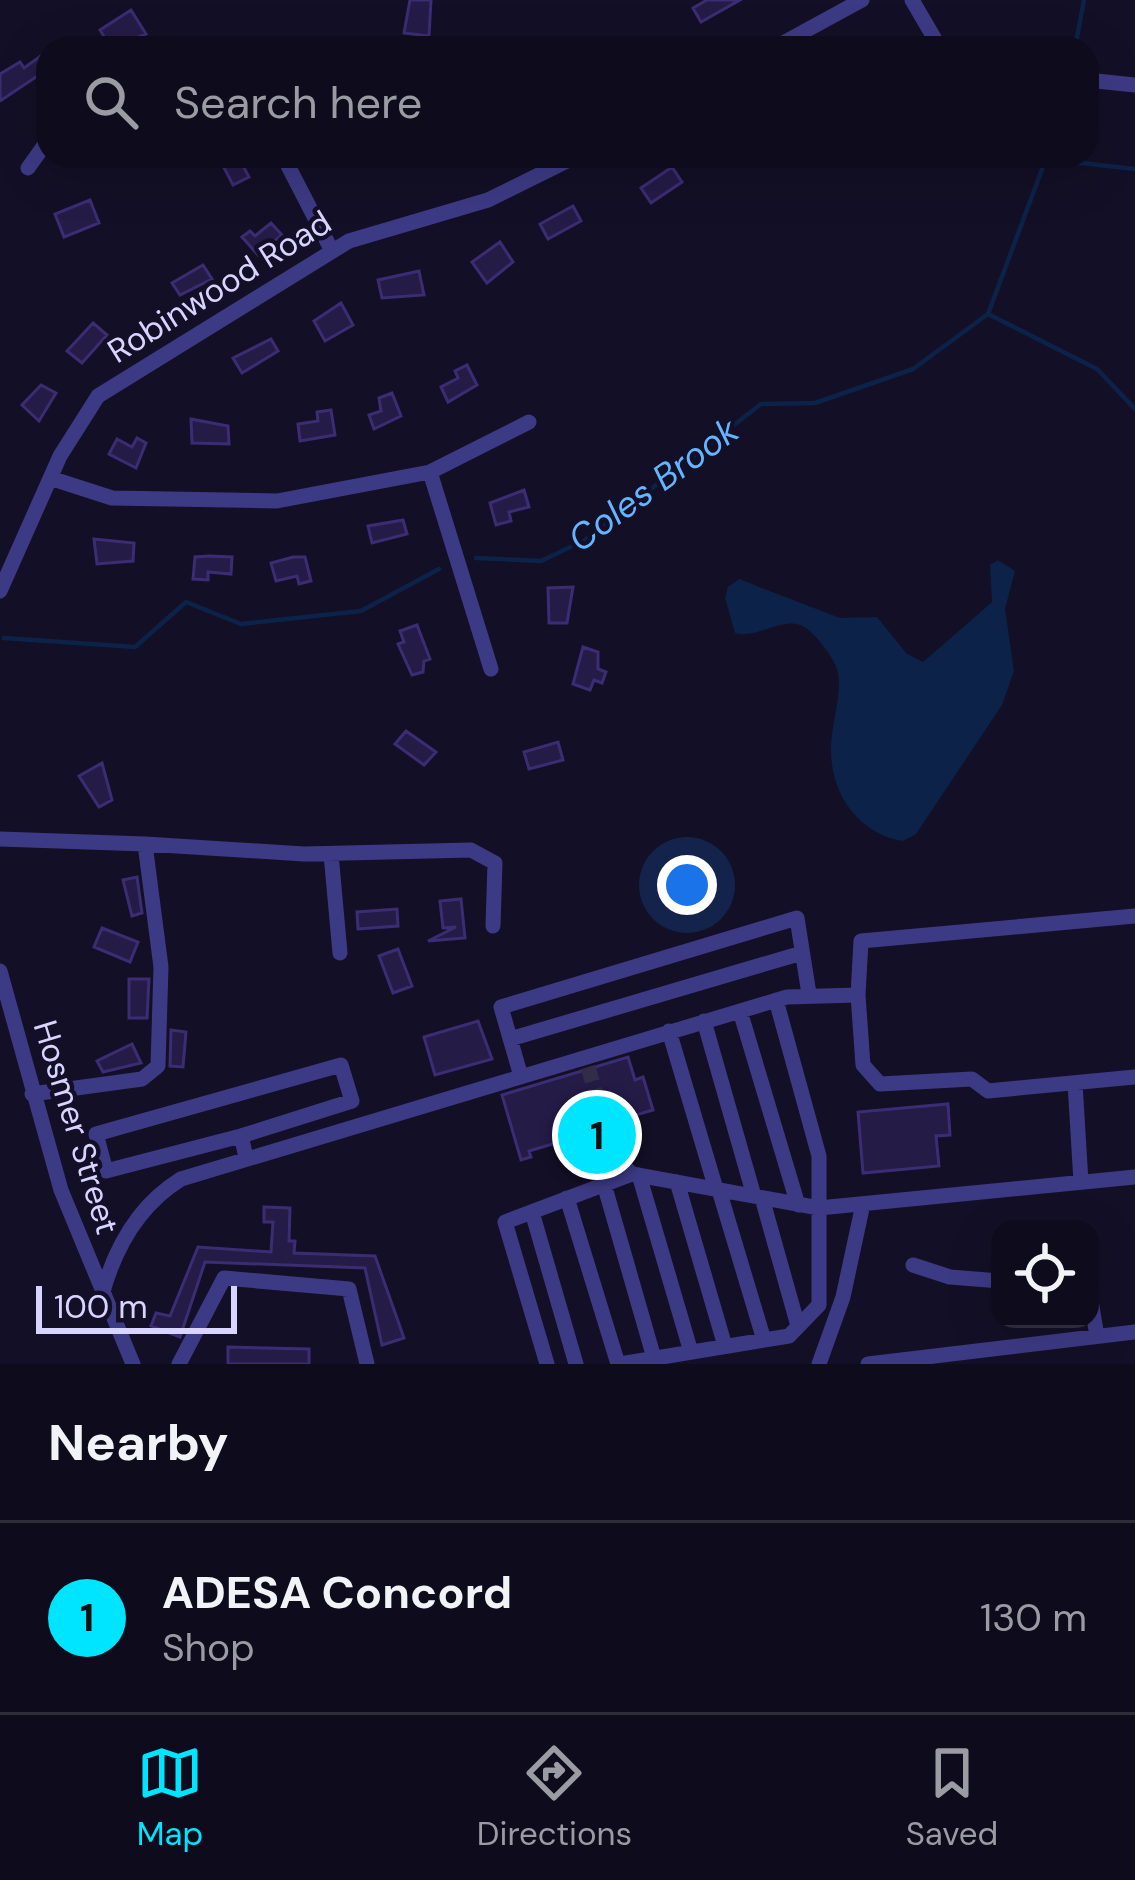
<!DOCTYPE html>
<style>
:root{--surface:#0e0b1c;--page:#171425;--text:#f1f3f6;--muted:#9b9ba3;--line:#2e2b3b;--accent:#00e5ff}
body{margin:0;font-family:"DM Sans",sans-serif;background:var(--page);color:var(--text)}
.controls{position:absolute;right:36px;bottom:36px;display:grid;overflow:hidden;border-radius:24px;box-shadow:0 12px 48px #0002}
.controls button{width:108px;height:108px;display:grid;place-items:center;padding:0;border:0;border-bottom:3px solid var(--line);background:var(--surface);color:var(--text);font:60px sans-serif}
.scale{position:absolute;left:36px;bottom:30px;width:201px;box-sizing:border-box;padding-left:12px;border:6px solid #d9d4ff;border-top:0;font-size:33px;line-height:42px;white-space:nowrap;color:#d9d4ff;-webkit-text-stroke:9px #130f26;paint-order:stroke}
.you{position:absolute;left:687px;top:885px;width:42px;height:42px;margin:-30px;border:9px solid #fff;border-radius:50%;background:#1a73e8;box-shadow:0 0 0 18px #1a73e833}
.badge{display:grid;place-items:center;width:78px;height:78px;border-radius:50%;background:var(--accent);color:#111;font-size:39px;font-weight:700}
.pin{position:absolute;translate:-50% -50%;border:6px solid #fff;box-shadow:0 3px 12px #0006}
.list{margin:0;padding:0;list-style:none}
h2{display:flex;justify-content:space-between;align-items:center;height:156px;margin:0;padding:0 48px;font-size:51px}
h2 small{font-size:39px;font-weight:400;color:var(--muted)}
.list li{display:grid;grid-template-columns:78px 1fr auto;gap:36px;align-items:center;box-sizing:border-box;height:192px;padding:0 48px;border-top:3px solid var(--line)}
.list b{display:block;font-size:45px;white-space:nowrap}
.list p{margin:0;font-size:39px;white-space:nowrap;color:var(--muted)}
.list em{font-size:39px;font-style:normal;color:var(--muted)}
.icon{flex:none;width:66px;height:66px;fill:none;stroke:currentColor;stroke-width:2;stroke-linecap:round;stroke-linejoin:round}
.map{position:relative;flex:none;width:1135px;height:1364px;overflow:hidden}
.search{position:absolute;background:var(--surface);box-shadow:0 12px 48px #0002;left:36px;right:36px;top:36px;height:132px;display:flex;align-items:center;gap:30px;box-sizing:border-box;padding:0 42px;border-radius:36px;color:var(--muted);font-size:45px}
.sheet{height:348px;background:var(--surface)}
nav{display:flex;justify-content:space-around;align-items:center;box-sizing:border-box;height:168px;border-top:3px solid var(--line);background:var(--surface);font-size:33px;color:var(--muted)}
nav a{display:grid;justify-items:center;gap:6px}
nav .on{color:var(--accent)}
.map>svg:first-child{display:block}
.water{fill:#0c2248}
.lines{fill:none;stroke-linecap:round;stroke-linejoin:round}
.stream{stroke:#0c2248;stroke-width:4.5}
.building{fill:#241b47;stroke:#3b2d73;stroke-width:3}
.minor-tunnel{stroke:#312d47;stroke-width:15;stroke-dasharray:15 8;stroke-linecap:butt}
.minor{stroke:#3d3a85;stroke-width:15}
.labels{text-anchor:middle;stroke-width:9;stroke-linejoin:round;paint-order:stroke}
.street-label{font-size:33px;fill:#d9d4ff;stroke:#130f26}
.water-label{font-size:36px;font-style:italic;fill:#62b6ff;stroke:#130f26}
</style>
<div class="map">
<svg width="1135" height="1364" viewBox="0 0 1135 1364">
<rect width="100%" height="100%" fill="#130f26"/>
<path class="water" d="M998,560L1015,571L1005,609L1014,671L1002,705L916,834L903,841C858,834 830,793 831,748C831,724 842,696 838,673C836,660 817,636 806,628C785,613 759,640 735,633L725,598L728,587L739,579L840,618L877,617L907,654L923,662L992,602L990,565Z"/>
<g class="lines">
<path class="stream" d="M1075,48L1084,0
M1046,159L1135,169
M988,314L1047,156
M476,558L541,561L585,540L761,404L815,403L913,369L988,314L1097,369L1135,409
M4,638L135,647L186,602L241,624L361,611L439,569"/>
</g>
<path class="building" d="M410,0H431L429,36L404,33Z
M707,0H740L701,22L693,8Z
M131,10L146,34L111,48L100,30Z
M48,51V69L0,101V74L20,62L24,68Z
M218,156H238L249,177L233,185Z
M672,167L682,182L651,203L641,188Z
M90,200L99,223L64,237L55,214Z
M573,206L581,221L548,239L540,224Z
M271,223L282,235L258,255L242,237L250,231L255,236Z
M500,242L513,262L487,283L472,262Z
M203,265L212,279L180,295L172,283Z
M419,271L424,295L382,298L378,280Z
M341,303L353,325L325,341L314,321Z
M93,323L107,335L82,363L67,351Z
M271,339L278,351L242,373L233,358Z
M467,365L477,385L448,402L441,387L458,378L455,371Z
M41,385L56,393L39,421L22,405Z
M392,393L401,416L374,429L369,415L381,411L379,398Z
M331,410L335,435L300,441L298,424L318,421L317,412Z
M191,419L228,426L229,444L192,443Z
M137,438L146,443L136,468L109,454L117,439L132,447Z
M524,490L529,507L509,512L511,521L496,525L490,503Z
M403,520L407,534L372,543L368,526Z
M94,539L134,543L133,561L97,564Z
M209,556L232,557L231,574L208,572V580L193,579L195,557Z
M293,557H305L311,581L299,584L297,576L276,581L271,563Z
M573,587L567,623H549L548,588Z
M417,625L430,659L424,661L423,672L412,675L398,644L404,642L400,631Z
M583,647L598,652V669L606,672L602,683L594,680L590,690L573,684Z
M406,731L436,752L424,765L395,744Z
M558,742L563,760L529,769L524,752Z
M102,763L112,800L99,807L79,776Z
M137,877L142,913L132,916L123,880Z
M461,899L465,938L428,941L456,927L443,928L440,901Z
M397,909L398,926L358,929L357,912Z
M102,928L138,942L130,962L94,947Z
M398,949L412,986L393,993L379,956Z
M129,979H149L147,1018H129Z
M478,1021L492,1059L435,1075L424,1037Z
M171,1030L186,1032L183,1067L170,1066Z
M132,1044L141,1063L103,1072L97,1061Z
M628,1057L635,1080L643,1077L653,1110L616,1121L601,1113L593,1127L557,1138L559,1142L529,1151L531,1157L521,1160L502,1095Z
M948,1104L950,1135L936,1136L939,1166L863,1173L858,1112Z
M264,1207L290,1208L289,1241H295L294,1253L375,1256L404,1338L382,1345L365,1268L205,1262L180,1337L151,1326L156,1313L170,1316L198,1247L271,1252L273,1222H264Z
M228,1347L309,1349V1364H228Z"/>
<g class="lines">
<path class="minor-tunnel" d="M588,1067L605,1124"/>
<path class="minor" d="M912,0L940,48
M774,48L862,0
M1087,80L1135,85
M283,156L332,251
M28,168L48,140
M430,472L491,669
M50,478L112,498L277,501L430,472L529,422
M0,591L60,456L98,396L349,241L488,200L577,156
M0,839L145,844
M331,854L340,953
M0,971L61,1190L133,1364
M858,995L863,1065L880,1084L972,1079L988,1091L1135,1077
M740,1011L798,1205
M704,1021L754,1196
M669,1031L716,1189
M510,1039L802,953
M520,1073L501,1007L797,918L809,994
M1075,1083L1081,1182
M32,1094L142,1079L158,1066L161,967L145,844L304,854L471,850L495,863L493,926
M605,1124L614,1156L632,1174L819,1208L1135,1177
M241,1136L106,1171L96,1134L341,1065L352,1101L241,1136L246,1157
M639,1175L691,1352
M677,1182L725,1346
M604,1184L654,1358
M719,1190L764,1340
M567,1198L618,1364
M762,1198L798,1326
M532,1212L576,1364
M913,1265L950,1277L1000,1281
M102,1295C115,1247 139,1205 181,1179L787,997L858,995L861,941L1135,916
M1090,1295L1097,1336
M179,1364L224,1278L349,1289L367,1364
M547,1364L505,1222L632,1174
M620,1364L789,1336L819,1305V1156L776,1000
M819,1364L843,1297L863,1204
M868,1364L1135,1332"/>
</g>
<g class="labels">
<g class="street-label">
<text transform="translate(219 286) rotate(-32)" y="12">Robinwood Road</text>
<text transform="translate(77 1127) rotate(73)" y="12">Hosmer Street</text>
</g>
<g class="water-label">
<text transform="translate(653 484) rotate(-36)" y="13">Coles Brook</text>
</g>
</g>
</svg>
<div class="controls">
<button><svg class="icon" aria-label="locate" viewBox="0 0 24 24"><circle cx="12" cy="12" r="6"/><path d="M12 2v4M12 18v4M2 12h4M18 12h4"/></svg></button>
</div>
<div class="scale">100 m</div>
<div class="you"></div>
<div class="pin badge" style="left:597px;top:1135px">1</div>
<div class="search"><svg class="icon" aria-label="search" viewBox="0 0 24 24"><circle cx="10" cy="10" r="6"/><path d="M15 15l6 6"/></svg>Search here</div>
</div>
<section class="sheet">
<h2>Nearby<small></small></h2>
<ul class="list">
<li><span class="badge">1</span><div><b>ADESA Concord</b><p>Shop</p></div><em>130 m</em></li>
</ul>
</section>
<nav>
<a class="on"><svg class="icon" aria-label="map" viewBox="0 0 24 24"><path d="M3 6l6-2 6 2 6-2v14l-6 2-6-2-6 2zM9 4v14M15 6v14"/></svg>Map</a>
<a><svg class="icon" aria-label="directions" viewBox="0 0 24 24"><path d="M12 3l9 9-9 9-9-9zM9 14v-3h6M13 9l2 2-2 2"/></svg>Directions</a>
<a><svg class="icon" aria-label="saved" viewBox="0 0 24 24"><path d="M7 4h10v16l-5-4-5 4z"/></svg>Saved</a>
</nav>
